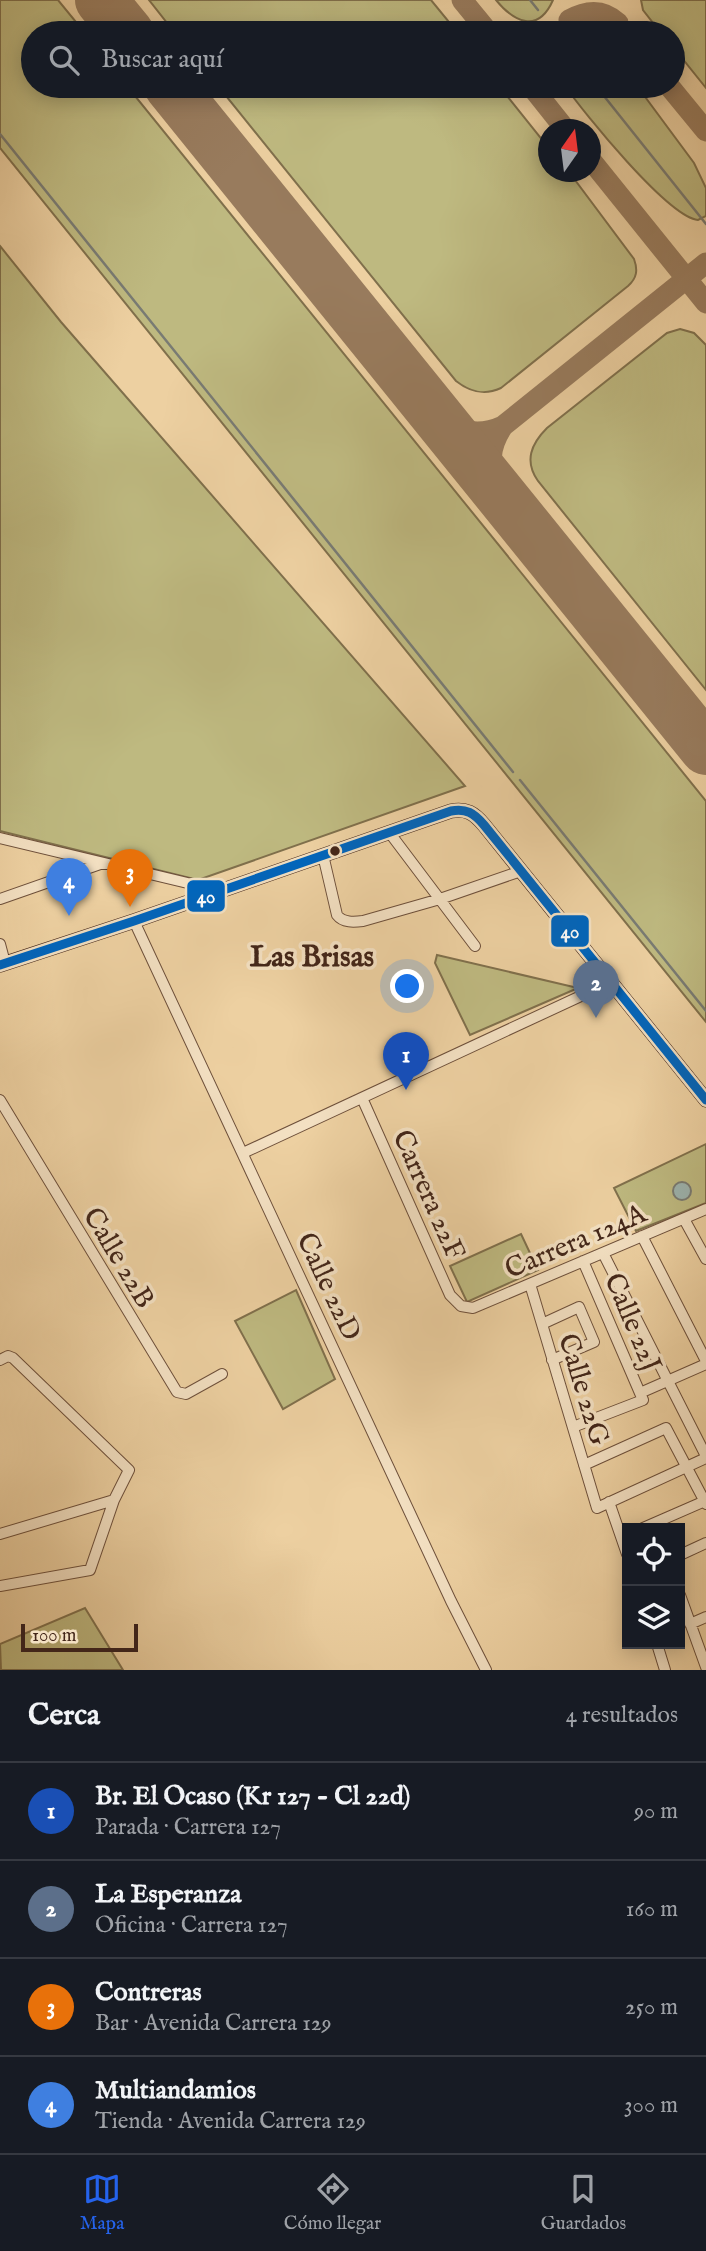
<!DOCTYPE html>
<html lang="es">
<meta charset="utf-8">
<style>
:root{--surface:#171b24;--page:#242831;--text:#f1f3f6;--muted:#9ea1a6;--line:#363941;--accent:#2563eb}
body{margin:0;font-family:"IM FELL English",serif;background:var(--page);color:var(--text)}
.controls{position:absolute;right:21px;bottom:21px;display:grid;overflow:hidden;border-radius:0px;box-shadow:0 4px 18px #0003}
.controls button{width:63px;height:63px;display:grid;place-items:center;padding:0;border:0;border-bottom:2px solid var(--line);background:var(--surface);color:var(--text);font:35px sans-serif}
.compass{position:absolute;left:538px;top:119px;width:63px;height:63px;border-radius:50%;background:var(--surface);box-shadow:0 4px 18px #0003;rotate:14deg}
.scale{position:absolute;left:21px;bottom:18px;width:117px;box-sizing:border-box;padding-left:7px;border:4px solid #432619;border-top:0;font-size:19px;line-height:24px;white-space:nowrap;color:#432619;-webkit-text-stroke:5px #f3e0c2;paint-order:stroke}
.you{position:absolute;left:408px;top:987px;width:24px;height:24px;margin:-18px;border:5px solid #fff;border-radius:50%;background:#1a73e8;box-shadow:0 0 0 10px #1a73e833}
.badge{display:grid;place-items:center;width:46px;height:46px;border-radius:50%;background:var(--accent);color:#fff;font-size:23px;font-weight:700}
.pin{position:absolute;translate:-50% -58px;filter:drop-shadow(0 2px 4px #0008)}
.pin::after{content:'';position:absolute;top:37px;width:24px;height:21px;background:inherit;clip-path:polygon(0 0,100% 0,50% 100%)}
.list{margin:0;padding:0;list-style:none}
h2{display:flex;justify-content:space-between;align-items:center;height:91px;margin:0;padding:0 28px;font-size:30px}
h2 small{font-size:23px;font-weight:400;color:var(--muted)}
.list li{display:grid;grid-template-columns:46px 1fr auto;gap:21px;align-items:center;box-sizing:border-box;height:98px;padding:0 28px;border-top:2px solid var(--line)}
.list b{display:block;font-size:26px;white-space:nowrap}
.list p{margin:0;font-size:23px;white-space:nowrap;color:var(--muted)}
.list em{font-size:23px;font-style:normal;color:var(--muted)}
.icon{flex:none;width:38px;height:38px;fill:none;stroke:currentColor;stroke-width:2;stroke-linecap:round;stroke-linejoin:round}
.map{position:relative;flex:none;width:706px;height:1670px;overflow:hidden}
.search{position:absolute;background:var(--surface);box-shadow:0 4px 18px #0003;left:21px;right:21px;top:21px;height:77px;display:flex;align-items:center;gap:18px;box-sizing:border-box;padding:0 24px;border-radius:38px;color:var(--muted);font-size:26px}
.sheet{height:483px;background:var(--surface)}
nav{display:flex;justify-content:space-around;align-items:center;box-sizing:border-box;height:98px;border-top:2px solid var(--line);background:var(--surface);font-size:19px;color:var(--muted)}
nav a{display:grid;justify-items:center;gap:4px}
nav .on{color:var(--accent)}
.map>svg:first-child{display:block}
.green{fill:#beb980;stroke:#80704c;stroke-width:2}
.water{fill:#9db4af;stroke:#797b73;stroke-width:2}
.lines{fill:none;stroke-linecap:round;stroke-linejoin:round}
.stream{stroke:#797b73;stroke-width:2.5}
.taxiway{stroke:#987b5d;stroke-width:21}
.runway{stroke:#987b5d;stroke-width:52}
.minor-casing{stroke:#6e503b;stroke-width:12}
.major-casing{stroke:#432619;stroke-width:15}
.minor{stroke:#f3e0c2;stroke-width:10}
.major{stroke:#edd0a1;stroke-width:12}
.bus-1-casing{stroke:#f3e0c2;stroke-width:14}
.bus-1{stroke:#0065bd;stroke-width:9}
.bus-dot{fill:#432619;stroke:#f3e0c2;stroke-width:2.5}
.labels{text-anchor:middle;stroke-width:7;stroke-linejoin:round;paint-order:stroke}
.street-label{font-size:28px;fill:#432619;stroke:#f3e0c2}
.neighbourhood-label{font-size:30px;font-weight:bold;fill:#432619;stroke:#f3e0c2}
.line-badge{stroke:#f3e0c2;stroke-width:2.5}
.badge-label{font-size:19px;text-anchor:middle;font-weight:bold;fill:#fff}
</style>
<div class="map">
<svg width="706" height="1670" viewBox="0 0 706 1670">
<rect width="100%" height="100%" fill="#edd0a1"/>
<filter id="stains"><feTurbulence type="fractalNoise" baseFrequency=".00286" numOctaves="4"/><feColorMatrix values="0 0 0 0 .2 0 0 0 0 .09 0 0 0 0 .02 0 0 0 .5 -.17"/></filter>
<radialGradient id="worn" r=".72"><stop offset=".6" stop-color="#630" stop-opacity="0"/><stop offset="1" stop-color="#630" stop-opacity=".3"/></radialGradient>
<path class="green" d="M0,0H58L85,33H33V86H127L706,801V1022L0,148Z
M149,0H431L458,33H175Z
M496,0H553C538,34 514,22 496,0Z
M641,0H706V88L673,47V33H661L643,10Z
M218,86H499L548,147V172H569L634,259C638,270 637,278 628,286L501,388C484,396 470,392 456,381Z
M565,86H637L694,163L706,188V216L698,220C668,217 584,113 565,86Z
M0,246L61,322L465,786L198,880L0,831Z
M680,329L694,333L706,345V690L538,481C524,461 531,444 547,428L667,333Z
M437,955L578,988L470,1035L435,963Z
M706,1144V1203L636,1231L614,1188Z
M521,1234L538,1270L467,1302L450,1266Z
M296,1290L335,1379L283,1409L235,1321Z
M85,1608L123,1670H1L0,1644Z"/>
<path class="water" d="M673 1191a9 9 0 1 1 18 0a9 9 0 1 1-18 0Z"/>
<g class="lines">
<path class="stream" d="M530,0L538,10
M596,86L706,224
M0,134L513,772
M520,780L706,1011"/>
<path class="taxiway" d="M462,0L489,33
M569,20C587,10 603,9 618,23
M531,86L566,130
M669,86L706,131
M590,159L706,303
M438,418C459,432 479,437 503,426
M497,490C489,465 488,448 503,426L706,263"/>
<path class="runway" d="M101,0L128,33
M170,86L706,749"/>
<defs>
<path id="minor" d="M389,832L475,946
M0,838L221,891
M323,855L337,915C343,923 354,922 363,921L440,899L521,871
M0,899L103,863
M134,921L451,1601L486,1670
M0,944L5,963
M362,1098L450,1295L461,1306L473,1308L706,1209
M0,1100L177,1392L186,1394L222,1374
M243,1153L611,982
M684,1219L706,1259
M642,1236L706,1361
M603,1253L706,1456
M530,1284L597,1508L706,1458
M542,1324L579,1307L594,1342L552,1360
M0,1360L8,1356L13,1358L129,1470L114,1500L90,1570L0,1586
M640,1393L706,1364
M573,1427L643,1400L583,1261
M584,1465L666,1428L706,1504
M609,1502L627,1554
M643,1528L705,1501
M0,1534L114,1500
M680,1555L706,1543
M680,1595L706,1667
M690,1624L706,1617
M657,1644L665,1670"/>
<path id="major" d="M0,965L134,921L451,811C466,808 474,813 484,825L706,1100"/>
</defs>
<use href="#minor" class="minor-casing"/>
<use href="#major" class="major-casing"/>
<use href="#minor" class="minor"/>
<use href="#major" class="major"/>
<defs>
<path id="bus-1" d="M0,965L134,921L451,811C466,808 474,813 484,825L706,1100"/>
</defs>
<use href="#bus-1" class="bus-1-casing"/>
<use href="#bus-1" class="bus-1"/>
</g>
<circle class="bus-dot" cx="335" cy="851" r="6"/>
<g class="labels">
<g class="street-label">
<text transform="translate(430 1194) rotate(66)" y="10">Carrera 22F</text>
<text transform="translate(575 1240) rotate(-23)" y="10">Carrera 124A</text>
<text transform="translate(120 1257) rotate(59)" y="10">Calle 22B</text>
<text transform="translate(330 1286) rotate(65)" y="10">Calle 22D</text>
<text transform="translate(634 1322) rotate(67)" y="10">Calle 22J</text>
<text transform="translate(585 1389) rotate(73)" y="10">Calle 22G</text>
</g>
<g class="neighbourhood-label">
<text x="312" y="966">Las Brisas</text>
</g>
</g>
<g class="line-badge">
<rect x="186" y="879" width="40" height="34" rx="7" fill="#0065bd"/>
<rect x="550" y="914" width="40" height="34" rx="7" fill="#0065bd"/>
</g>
<g class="badge-label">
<text x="206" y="903">40</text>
<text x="570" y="938">40</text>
</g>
<rect width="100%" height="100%" filter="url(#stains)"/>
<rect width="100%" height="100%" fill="url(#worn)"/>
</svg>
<div class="controls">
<button><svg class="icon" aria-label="locate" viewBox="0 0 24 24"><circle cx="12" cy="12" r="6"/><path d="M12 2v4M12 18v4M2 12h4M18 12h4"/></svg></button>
<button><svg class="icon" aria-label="layers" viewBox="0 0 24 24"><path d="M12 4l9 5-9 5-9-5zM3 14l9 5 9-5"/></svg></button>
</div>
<svg class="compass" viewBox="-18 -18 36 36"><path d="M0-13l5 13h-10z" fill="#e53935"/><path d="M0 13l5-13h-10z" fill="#9ea1a6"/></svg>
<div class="scale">100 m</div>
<div class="you"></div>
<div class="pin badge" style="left:406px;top:1090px;background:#1a4fb4">1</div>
<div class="pin badge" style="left:596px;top:1018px;background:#5c6f8a">2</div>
<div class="pin badge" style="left:130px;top:907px;background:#e8710a">3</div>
<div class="pin badge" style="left:69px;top:916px;background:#3f7fe0">4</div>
<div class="search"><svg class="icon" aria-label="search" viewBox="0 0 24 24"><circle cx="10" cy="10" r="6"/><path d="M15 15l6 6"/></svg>Buscar aquí</div>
</div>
<section class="sheet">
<h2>Cerca<small>4 resultados</small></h2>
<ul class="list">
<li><span class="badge" style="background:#1a4fb4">1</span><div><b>Br. El Ocaso (Kr 127 - Cl 22d)</b><p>Parada · Carrera 127</p></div><em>90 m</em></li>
<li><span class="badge" style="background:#5c6f8a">2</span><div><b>La Esperanza</b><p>Oficina · Carrera 127</p></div><em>160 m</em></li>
<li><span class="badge" style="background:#e8710a">3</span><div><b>Contreras</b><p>Bar · Avenida Carrera 129</p></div><em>250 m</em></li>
<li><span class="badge" style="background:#3f7fe0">4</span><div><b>Multiandamios</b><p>Tienda · Avenida Carrera 129</p></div><em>300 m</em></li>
</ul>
</section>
<nav>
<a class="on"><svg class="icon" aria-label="map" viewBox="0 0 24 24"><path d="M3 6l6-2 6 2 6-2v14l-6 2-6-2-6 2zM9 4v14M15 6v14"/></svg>Mapa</a>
<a><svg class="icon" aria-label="directions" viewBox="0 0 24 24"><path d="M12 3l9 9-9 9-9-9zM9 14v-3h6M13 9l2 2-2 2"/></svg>Cómo llegar</a>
<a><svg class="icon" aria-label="saved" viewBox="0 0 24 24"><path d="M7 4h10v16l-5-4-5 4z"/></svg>Guardados</a>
</nav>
